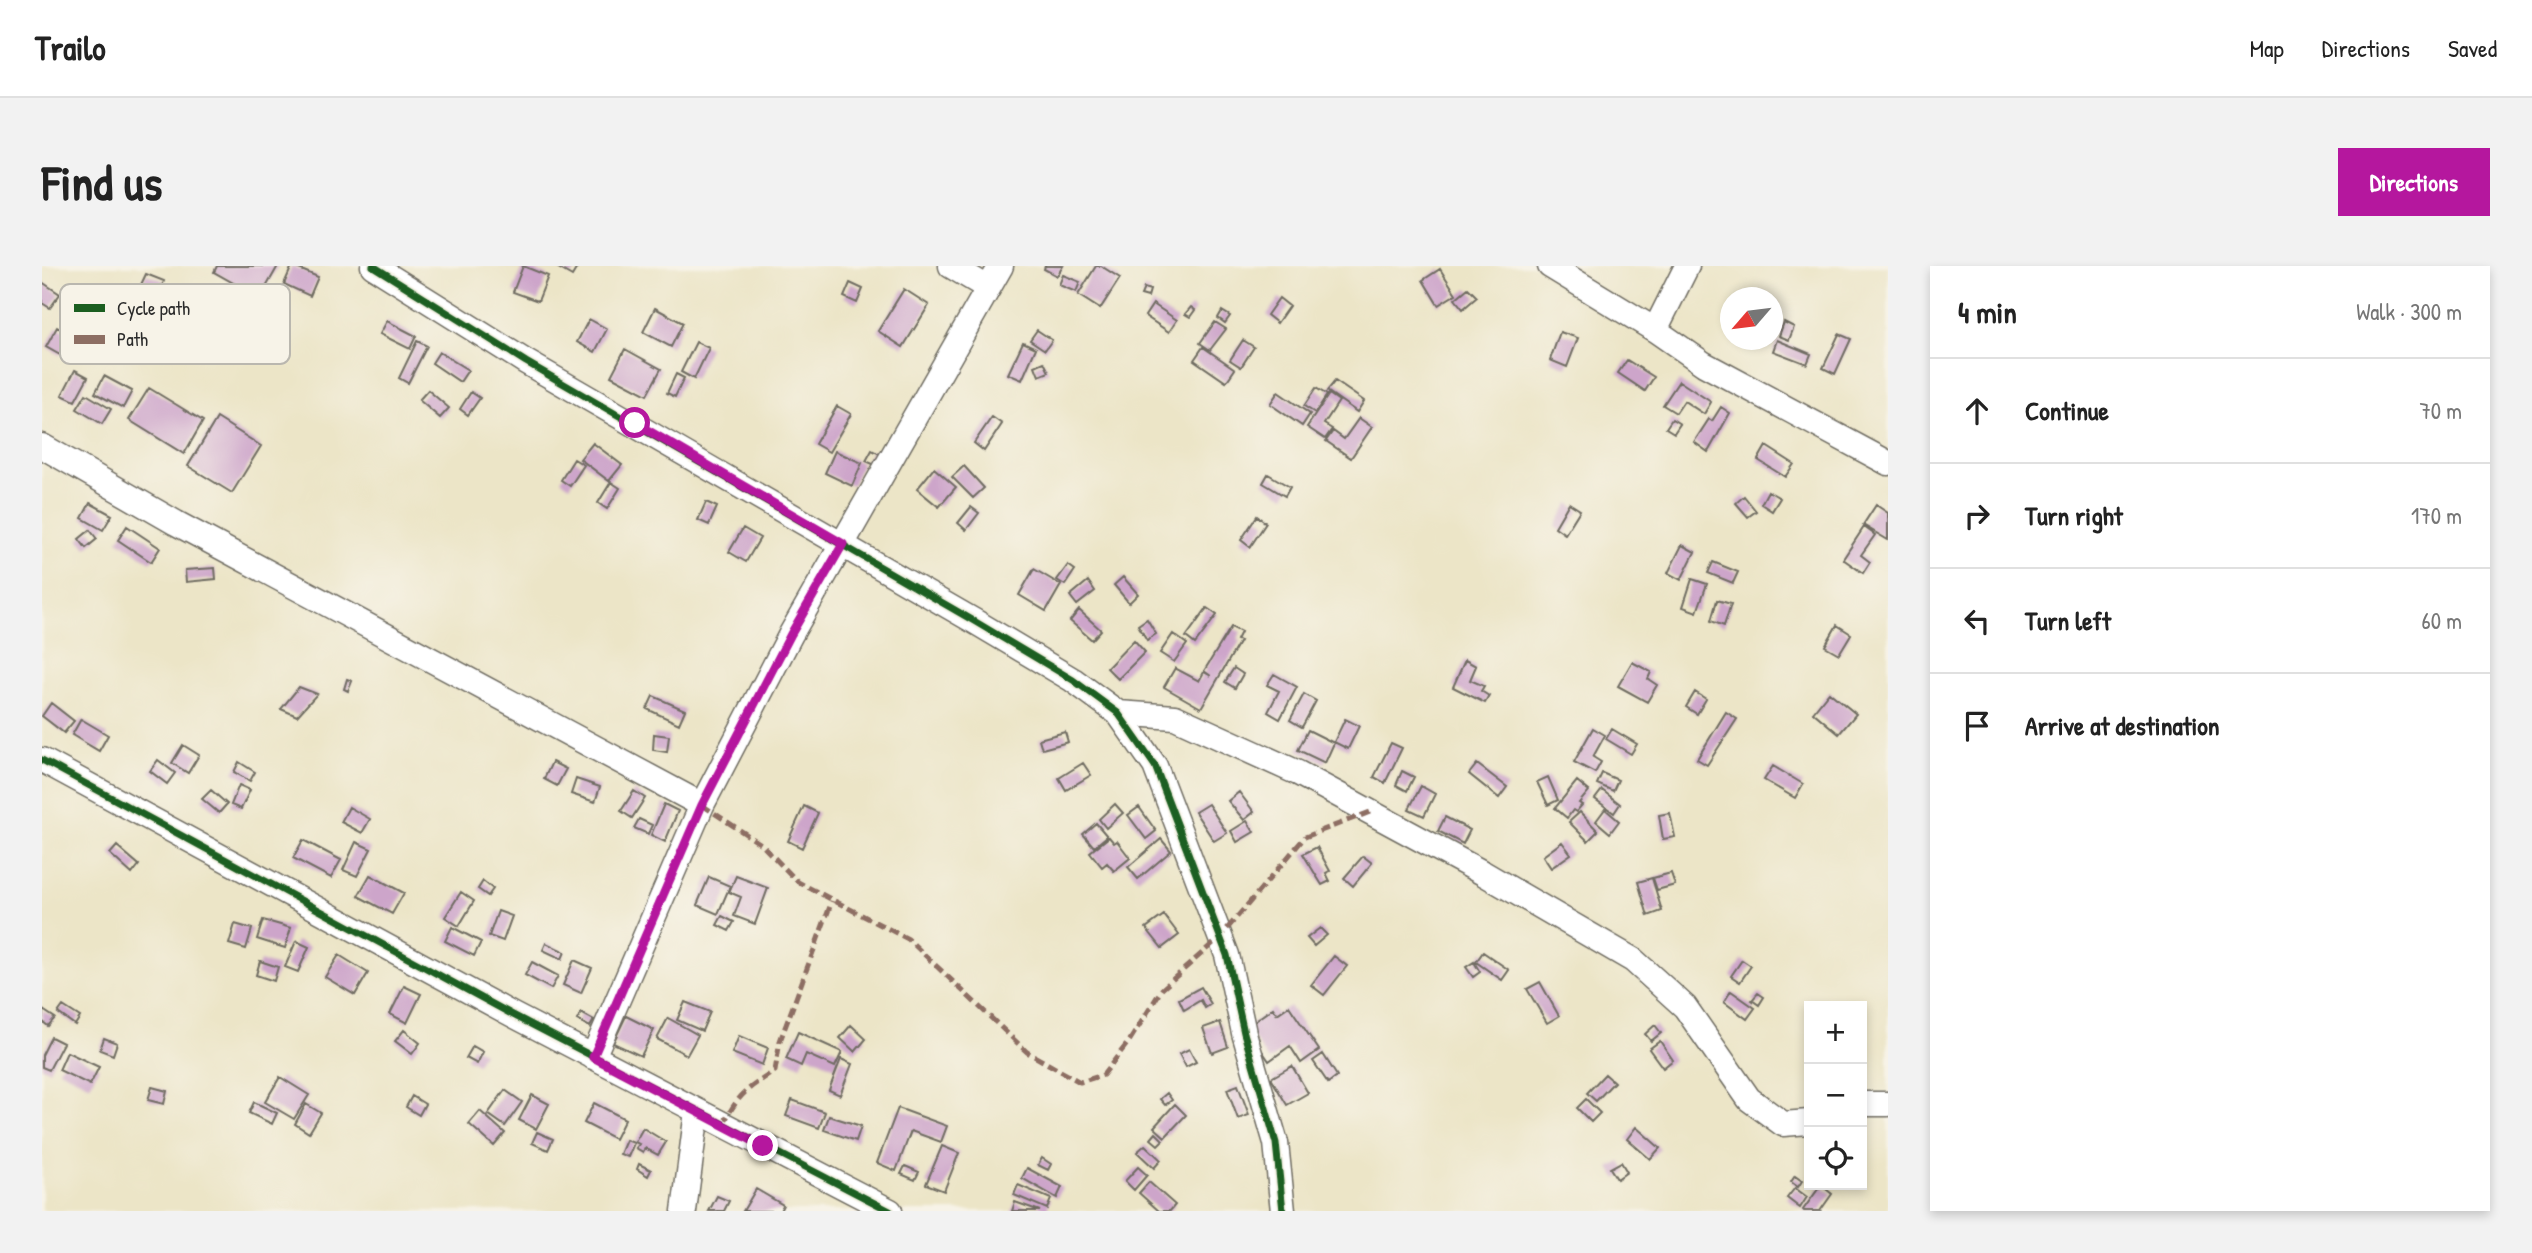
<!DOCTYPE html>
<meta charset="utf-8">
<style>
:root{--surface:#fff;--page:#f2f2f2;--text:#222;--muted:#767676;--line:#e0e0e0;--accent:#b5179e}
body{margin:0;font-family:"Patrick Hand",sans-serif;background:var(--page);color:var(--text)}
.controls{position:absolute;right:21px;bottom:21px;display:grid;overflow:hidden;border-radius:0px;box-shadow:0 4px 10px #0003}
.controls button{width:63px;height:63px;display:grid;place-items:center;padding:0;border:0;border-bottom:2px solid var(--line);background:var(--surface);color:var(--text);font:35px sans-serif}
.compass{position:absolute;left:1678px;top:21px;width:63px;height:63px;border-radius:50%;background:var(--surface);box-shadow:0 4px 10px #0003;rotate:242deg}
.stop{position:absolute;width:21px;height:21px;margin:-16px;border:5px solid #b5179e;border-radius:50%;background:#fff}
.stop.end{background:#b5179e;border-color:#fff;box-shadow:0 2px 7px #0008}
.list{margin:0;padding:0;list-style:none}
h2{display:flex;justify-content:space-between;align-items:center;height:91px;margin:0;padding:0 28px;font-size:30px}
h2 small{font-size:23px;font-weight:400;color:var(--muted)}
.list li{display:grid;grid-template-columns:46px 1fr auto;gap:21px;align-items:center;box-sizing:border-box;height:105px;padding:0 28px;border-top:2px solid var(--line)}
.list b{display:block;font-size:26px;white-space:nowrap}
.list em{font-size:23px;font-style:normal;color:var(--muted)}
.icon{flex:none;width:38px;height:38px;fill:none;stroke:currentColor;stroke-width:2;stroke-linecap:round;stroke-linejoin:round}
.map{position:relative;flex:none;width:1846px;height:945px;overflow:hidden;border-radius:0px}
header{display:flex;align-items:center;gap:42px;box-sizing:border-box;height:98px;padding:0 35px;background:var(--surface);border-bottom:2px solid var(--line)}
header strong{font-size:33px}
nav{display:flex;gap:38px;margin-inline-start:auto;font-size:24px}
.intro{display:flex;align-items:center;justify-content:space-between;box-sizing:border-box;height:168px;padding:0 42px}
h1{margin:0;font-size:49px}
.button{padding:18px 32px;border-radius:0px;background:var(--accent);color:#fff;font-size:24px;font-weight:700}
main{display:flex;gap:42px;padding:0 42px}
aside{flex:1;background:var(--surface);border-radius:0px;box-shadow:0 4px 10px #0003}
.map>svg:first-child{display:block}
.building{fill:#cda5ca}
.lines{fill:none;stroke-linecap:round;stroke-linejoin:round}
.street-casing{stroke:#6f6c62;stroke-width:27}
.street{stroke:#fff;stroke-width:24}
.quiet{stroke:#8d6e63;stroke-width:5;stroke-dasharray:10 5;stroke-linecap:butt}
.cycleway-casing{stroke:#f7f3e8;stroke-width:11}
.cycleway{stroke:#1b5e20;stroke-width:7}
.route{stroke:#b5179e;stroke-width:9}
.key{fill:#f7f3e8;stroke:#bab7af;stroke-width:2}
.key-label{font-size:19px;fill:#2b2b2b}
</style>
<header>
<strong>Trailo</strong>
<nav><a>Map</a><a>Directions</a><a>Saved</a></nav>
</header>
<div class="intro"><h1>Find us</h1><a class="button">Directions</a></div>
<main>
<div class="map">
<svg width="1846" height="945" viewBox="0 0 1846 945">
<rect width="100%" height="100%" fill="#f7f3e8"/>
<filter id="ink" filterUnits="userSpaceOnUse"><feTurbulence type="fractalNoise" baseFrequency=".0143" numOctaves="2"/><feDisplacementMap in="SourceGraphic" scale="14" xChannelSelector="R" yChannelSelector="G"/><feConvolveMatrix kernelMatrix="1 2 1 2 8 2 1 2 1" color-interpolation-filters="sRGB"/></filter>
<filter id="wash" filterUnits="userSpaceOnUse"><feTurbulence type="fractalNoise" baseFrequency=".00686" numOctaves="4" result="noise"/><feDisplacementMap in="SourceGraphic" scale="28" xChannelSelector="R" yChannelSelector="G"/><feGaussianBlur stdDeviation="1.57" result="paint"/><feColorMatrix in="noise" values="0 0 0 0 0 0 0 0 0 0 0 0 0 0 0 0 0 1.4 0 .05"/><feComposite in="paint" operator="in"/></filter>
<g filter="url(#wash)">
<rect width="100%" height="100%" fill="#ece5c7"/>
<g id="blocks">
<path class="building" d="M175,0H236L218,32L172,6Z
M250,0L276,11L268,30L242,18Z
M481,0L506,10L496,35L471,26Z
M513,0H536L530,10Z
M1003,0H1021L1015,10L1002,3Z
M1054,0H1059L1078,12L1058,43L1036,29Z
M1398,3L1414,28L1396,39L1381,14Z
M104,8L122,15L114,35L95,27Z
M1021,9L1038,16L1034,26L1017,19Z
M0,16L18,28L8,42L0,37Z
M808,17L821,23L815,37L802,31Z
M1102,22L1108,24L1106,31L1099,29Z
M1426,22L1435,31L1421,43L1413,33Z
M862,23L887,39L861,81L836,65Z
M1237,32L1247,40L1235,57L1225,49Z
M1111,38L1135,54L1127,66L1103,50Z
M1149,41L1153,44L1148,51L1143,48Z
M613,42L641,57L629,81L601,66Z
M1180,45L1188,50L1183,57L1176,52Z
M547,53L565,63L553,86L535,76Z
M345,55L374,70L368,83L338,68Z
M1173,56L1184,63L1168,84L1158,77Z
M1742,56L1752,61L1747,74L1737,70Z
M15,61L29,69L18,89L4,81Z
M995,64L1010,74L1003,84L988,74Z
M1518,66L1536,72L1525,101L1508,94Z
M1797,68L1809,73L1793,108L1781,102Z
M1201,74L1212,81L1199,101L1188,94Z
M1735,74L1769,88L1765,98L1731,85Z
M375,75L385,80L366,117L357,112Z
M654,76L667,82L652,113L639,106Z
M981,76L994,82L980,114L966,108Z
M1161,81L1193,103L1184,116L1152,94Z
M583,83L619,103L605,129L569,110Z
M397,86L426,104L418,116L390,97Z
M1585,94L1612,111L1603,125L1576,107Z
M1002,96L1007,106L997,110L993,100Z
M33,104L46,111L33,135L20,129Z
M634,108L642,112L633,131L625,127Z
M62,110L90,125L81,142L53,127Z
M1293,115L1322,135L1315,146L1285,125Z
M1637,115L1669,136L1662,148L1642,135L1634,147L1621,139Z
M107,122L161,155L142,188L87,154Z
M1274,122L1285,129L1273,147L1262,140Z
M386,124L407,142L398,152L377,134Z
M429,126L438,132L426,149L418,143Z
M1236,126L1268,148L1260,160L1228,138Z
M44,128L69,143L60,158L35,143Z
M1287,128L1297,135L1282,158L1290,163L1283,173L1265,161Z
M795,140L809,148L787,186L773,178Z
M1679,141L1688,147L1666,186L1652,176L1667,153L1670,155Z
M950,151L960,158L942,185L932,177Z
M175,152L219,180L190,227L146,200Z
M1317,152L1330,161L1309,192L1284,175L1291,165L1302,173Z
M1630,153L1638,158L1632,167L1624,162Z
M551,177L580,199L567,215L538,193Z
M1724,180L1752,198L1743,211L1716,194Z
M830,184L839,189L833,199L824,195Z
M793,185L820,197L810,220L783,207Z
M532,193L542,199L528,220L519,214Z
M922,200L942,222L931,232L910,211Z
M892,202L914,221L897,241L875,223Z
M1226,208L1248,221L1243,230L1221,217Z
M569,216L578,222L565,243L556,237Z
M1726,225L1738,232L1730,245L1719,238Z
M1702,230L1714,245L1706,251L1694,237Z
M664,236L675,241L667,259L656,254Z
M48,237L70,249L61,264L40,252Z
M1527,237L1538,244L1523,268L1513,261Z
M1834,239L1846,247V274L1821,259Z
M929,241L937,247L924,264L916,257Z
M1215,250L1224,257L1208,281L1199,274Z
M85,260L118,282L109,296L76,274Z
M1822,261L1833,269L1819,289L1828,296L1821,307L1801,293Z
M701,262L718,272L704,296L687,286Z
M48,264L55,273L44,282L37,273Z
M1640,279L1653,286L1639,314L1626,307Z
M1671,296L1696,306L1691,317L1666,307Z
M1026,299L1033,304L1023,319L1015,314Z
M173,302L174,313L144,316L143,304Z
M992,303L1019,319L1004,345L977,329Z
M1081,311L1096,328L1087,337L1072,319Z
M1650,313L1665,318L1655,346L1641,341Z
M1046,315L1053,325L1035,339L1028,330Z
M1675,334L1689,338L1682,360L1669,355Z
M1165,342L1175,349L1153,378L1144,371Z
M1037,344L1059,364L1050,374L1028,355Z
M1105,353L1114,368L1105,374L1096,359Z
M1795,359L1809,368L1797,388L1783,380Z
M1189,361L1199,366L1195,374L1198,375L1159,442L1122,421L1133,402L1157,415L1162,406L1169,410L1162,405Z
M1131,368L1145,378L1132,396L1118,387Z
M1092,374L1103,386L1076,413L1065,402Z
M1423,394L1434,400L1428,414L1442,420L1439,425L1447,430L1443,437L1411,421Z
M1590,396L1609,406L1606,413L1615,419L1605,436L1576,420Z
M1192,402L1201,408L1193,422L1183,416Z
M1232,408L1255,421L1238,453L1226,446L1237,425L1225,419Z
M305,413L310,415L306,425L302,423Z
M257,421L275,428L255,450L239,443Z
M1653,426L1664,433L1655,448L1644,441Z
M1787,426L1814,448L1797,468L1771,446Z
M1262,428L1274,435L1260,461L1248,454Z
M611,430L643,444L637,458L605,443Z
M9,437L32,455L22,467L0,450Z
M1684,446L1695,453L1665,499L1655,493Z
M39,453L66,469L57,485L30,469Z
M1303,453L1317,460L1306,483L1292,476Z
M1551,462L1563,469L1551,491L1559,496L1553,507L1532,496Z
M1570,463L1595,478L1589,488L1564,473Z
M1266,464L1292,477L1283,497L1256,484Z
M1023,466L1026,476L1000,483L997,473Z
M612,468L627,470L625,486L611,484Z
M1349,477L1360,482L1343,517L1332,511Z
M141,479L157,489L146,507L130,497Z
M116,494L133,507L125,518L108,505Z
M197,496L213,506L208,515L192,506Z
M510,496L524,503L515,520L502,513Z
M1041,497L1049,509L1024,524L1017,512Z
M1435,498L1465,521L1457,532L1427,508Z
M1731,500L1761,518L1753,532L1722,514Z
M1360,505L1372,511L1365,525L1354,519Z
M1560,507L1576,514L1571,525L1555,518Z
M1506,511L1516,534L1506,539L1495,516Z
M534,513L558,521L553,536L529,528Z
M1535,515L1547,525L1537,537L1540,539L1534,546L1531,544L1525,552L1513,542Z
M197,519L208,524L199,543L189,539Z
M1379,520L1393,528L1382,550L1367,543Z
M169,524L185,538L177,547L160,533Z
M1560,524L1578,538L1572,547L1553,533Z
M592,525L603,532L590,552L579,545Z
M1197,526L1212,546L1202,554L1186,535Z
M622,538L636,545L623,576L609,569Z
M1073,538L1081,547L1064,562L1057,553Z
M1166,538L1185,567L1172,575L1153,546Z
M762,540L776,547L760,582L746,575Z
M307,541L328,553L320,567L299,556Z
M1097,541L1114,565L1104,573L1086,549Z
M1563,543L1577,555L1568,567L1554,555Z
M1538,546L1556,565L1546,575L1527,556Z
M1628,547L1633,571L1621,573L1617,549Z
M1403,551L1428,564L1421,578L1396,565Z
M597,553L610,559L606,568L592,562Z
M1205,555L1212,566L1195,576L1189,565Z
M1054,557L1065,570L1052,581L1041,568Z
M1067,571L1072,577L1075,575L1088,592L1072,605L1065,597L1060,601L1048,586Z
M1119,573L1129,585L1096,613L1086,601Z
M261,574L299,594L289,612L251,592Z
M314,576L329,583L315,610L301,604Z
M1520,576L1529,588L1509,602L1501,590Z
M75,580L97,599L90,608L68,588Z
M1275,581L1288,605L1284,607L1288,615L1280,619L1261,588Z
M1321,590L1330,597L1311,620L1302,612Z
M1629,607L1633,619L1615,624L1611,612Z
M328,609L362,627L350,648L316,630Z
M694,610L726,622L713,658L692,650L699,631L687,626Z
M667,611L688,620L676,648L655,639Z
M1610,612L1620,645L1606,650L1596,616Z
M441,615L451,623L446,630L436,623Z
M419,626L432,635L417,660L403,651Z
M456,645L470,650L461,675L447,670Z
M1122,649L1137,669L1120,682L1104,662Z
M680,650L692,656L687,665L675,659Z
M221,654L249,662L243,682L215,673Z
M193,658L210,663L204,683L187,678Z
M410,661L439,676L432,690L403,675Z
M1278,662L1285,669L1272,680L1265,672Z
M254,675L267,681L256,706L243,701Z
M504,677L523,686L520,693L501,684Z
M1441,686L1467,704L1460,714L1434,696Z
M297,689L326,707L313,729L283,711Z
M1292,690L1305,700L1282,729L1269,719Z
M532,694L550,702L539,727L521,719Z
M1700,694L1709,700L1698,716L1689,710Z
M218,695L236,701L232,715L214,709Z
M490,696L516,710L509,723L483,709Z
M1432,696L1438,706L1431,711L1424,701Z
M1498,716L1517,750L1505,757L1485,723Z
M362,720L379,728L365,757L348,748Z
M1159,721L1169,738L1163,742L1159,734L1142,744L1137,733Z
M1689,725L1713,742L1705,753L1682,736Z
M1716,727L1722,731L1717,739L1710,734Z
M643,736L668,746L660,765L635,754Z
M21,740L38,751L33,759L16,747Z
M1247,740L1277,784L1259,797L1248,780L1227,795L1204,761L1231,742L1235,748Z
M1,744L13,752L6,760L0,755Z
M539,747L552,754L548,761L535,754Z
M584,750L612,764L599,790L571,777Z
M626,752L656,769L645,789L615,773Z
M1178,756L1186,781L1170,787L1161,762Z
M809,759L824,773L813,786L798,772Z
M1613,759L1619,767L1609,775L1603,768Z
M362,764L378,777L370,788L353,775Z
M756,766L800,786L793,801L764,788L759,800L744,793Z
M697,770L726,782L720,799L690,787Z
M9,771L21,777L7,804L0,801V789Z
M62,772L75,777L71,789L58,784Z
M1618,775L1631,794L1621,802L1607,783Z
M431,780L441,786L435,798L424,792Z
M1147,783L1154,796L1144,801L1137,788Z
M25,786L57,801L48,819L17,804Z
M1281,788L1295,810L1286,817L1271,795Z
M799,793L810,798L798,829L787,824Z
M1250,800L1266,827L1245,839L1229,812Z
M1563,808L1572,816L1554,835L1545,827Z
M238,811L267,829L252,853L223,836Z
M1196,819L1207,849L1196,853L1185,823Z
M110,821L125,825L122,838L106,834Z
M463,824L480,836L463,860L446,848Z
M1125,827L1130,834L1123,839L1118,833Z
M490,829L507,838L494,863L477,854Z
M370,830L383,838L377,849L364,841Z
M1544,833L1558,847L1549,856L1535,842Z
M750,834L783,846L777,862L744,850Z
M212,836L235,847L230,858L207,847Z
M552,837L583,853L573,873L542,857Z
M264,838L279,847L267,867L253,858Z
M1133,838L1144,849L1123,871L1112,861Z
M856,842L905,860L899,876L869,865L854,905L835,897Z
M438,845L463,867L452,880L427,858Z
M787,850L819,860L814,875L782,864Z
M1594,861L1618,882L1608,893L1585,873Z
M601,862L624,876L616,889L603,882L601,886L594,882L597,878L593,876Z
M495,866L511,873L506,884L490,877Z
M1114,867L1121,874L1116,879L1109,873Z
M584,874L592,877L586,891L578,888Z
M1103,879L1119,894L1112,902L1095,886Z
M900,880L917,887L902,925L884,918Z
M1000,892L1009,898L1006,904L996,899Z
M1579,896L1585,906L1575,913L1568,902Z
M597,898L609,904L606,910L595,903Z
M863,900L877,906L873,914L859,908Z
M1096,901L1105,909L1092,924L1083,915Z
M985,902L1020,921L1015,932L980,912Z
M1753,910L1760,915L1756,921L1749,916Z
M1107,916L1133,939L1128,945H1117L1097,927Z
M976,919L1009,933L1005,943L972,929Z
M1779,919L1790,928L1778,945H1762L1761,944Z
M1753,922L1765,931L1758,942L1745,932Z
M714,923L741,939L738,945H701Z
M675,930L687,935L682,945H667Z
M973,936L998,945H970Z"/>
</g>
</g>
<g filter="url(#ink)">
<use href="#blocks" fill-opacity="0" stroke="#6f6c62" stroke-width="2"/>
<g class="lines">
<defs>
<path id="street" d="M331,0L484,96L932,355L1031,414L1076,447L1113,500L1185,689L1202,767L1234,877L1241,945
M909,0L946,22
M1508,0L1613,64L1662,98L1846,197
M1613,64L1645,0
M0,180L134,257L660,539
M1076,447L1133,451L1256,507L1441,607L1591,694L1643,741L1707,833L1741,858L1767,856
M0,494L471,749L848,945
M551,791L660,539L749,368L959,0
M1820,838H1846
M642,945L655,845"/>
</defs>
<use href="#street" class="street-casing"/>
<use href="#street" class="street"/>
<path class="quiet" d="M660,539L719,578L756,616L866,673L985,786L1038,816L1061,809L1088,774L1120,723L1178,671L1263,571L1328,546
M681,859C696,828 705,823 733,805L738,775L790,635"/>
<defs>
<path id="cycleway" d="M331,0L484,96L932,355L1031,414L1076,447L1113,500L1185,689L1202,767L1234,877L1241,945
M0,494L471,749L848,945"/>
</defs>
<use href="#cycleway" class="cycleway-casing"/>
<use href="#cycleway" class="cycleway"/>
</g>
</g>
<g class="lines" filter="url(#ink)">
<path class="route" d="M593,157L801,278L749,368L660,539L551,791L721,880"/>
</g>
<rect x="18" y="18" width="230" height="80" rx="10" class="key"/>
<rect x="32" y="38" width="31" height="8" fill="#1b5e20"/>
<rect x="32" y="69" width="31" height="9" fill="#8d6e63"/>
<g class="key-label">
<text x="75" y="49">Cycle path</text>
<text x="75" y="80">Path</text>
</g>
</svg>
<div class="controls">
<button>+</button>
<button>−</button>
<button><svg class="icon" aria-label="locate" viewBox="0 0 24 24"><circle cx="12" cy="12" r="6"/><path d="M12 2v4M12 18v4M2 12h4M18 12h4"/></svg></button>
</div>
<svg class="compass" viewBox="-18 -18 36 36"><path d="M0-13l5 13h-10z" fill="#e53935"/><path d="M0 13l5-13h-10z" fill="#767676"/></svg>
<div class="stop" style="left:593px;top:157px"></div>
<div class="stop end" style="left:721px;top:880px"></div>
</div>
<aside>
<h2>4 min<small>Walk · 300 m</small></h2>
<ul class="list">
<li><svg class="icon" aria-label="ahead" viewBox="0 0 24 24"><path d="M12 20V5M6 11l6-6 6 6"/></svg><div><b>Continue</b></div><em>70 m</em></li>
<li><svg class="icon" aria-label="right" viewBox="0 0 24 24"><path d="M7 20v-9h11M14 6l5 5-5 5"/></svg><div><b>Turn right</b></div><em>170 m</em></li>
<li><svg class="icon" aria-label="left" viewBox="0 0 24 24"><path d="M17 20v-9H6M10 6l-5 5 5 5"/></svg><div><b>Turn left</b></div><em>60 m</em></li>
<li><svg class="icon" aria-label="arrive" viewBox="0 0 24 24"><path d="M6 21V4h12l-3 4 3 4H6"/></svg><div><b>Arrive at destination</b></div></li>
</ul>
</aside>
</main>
